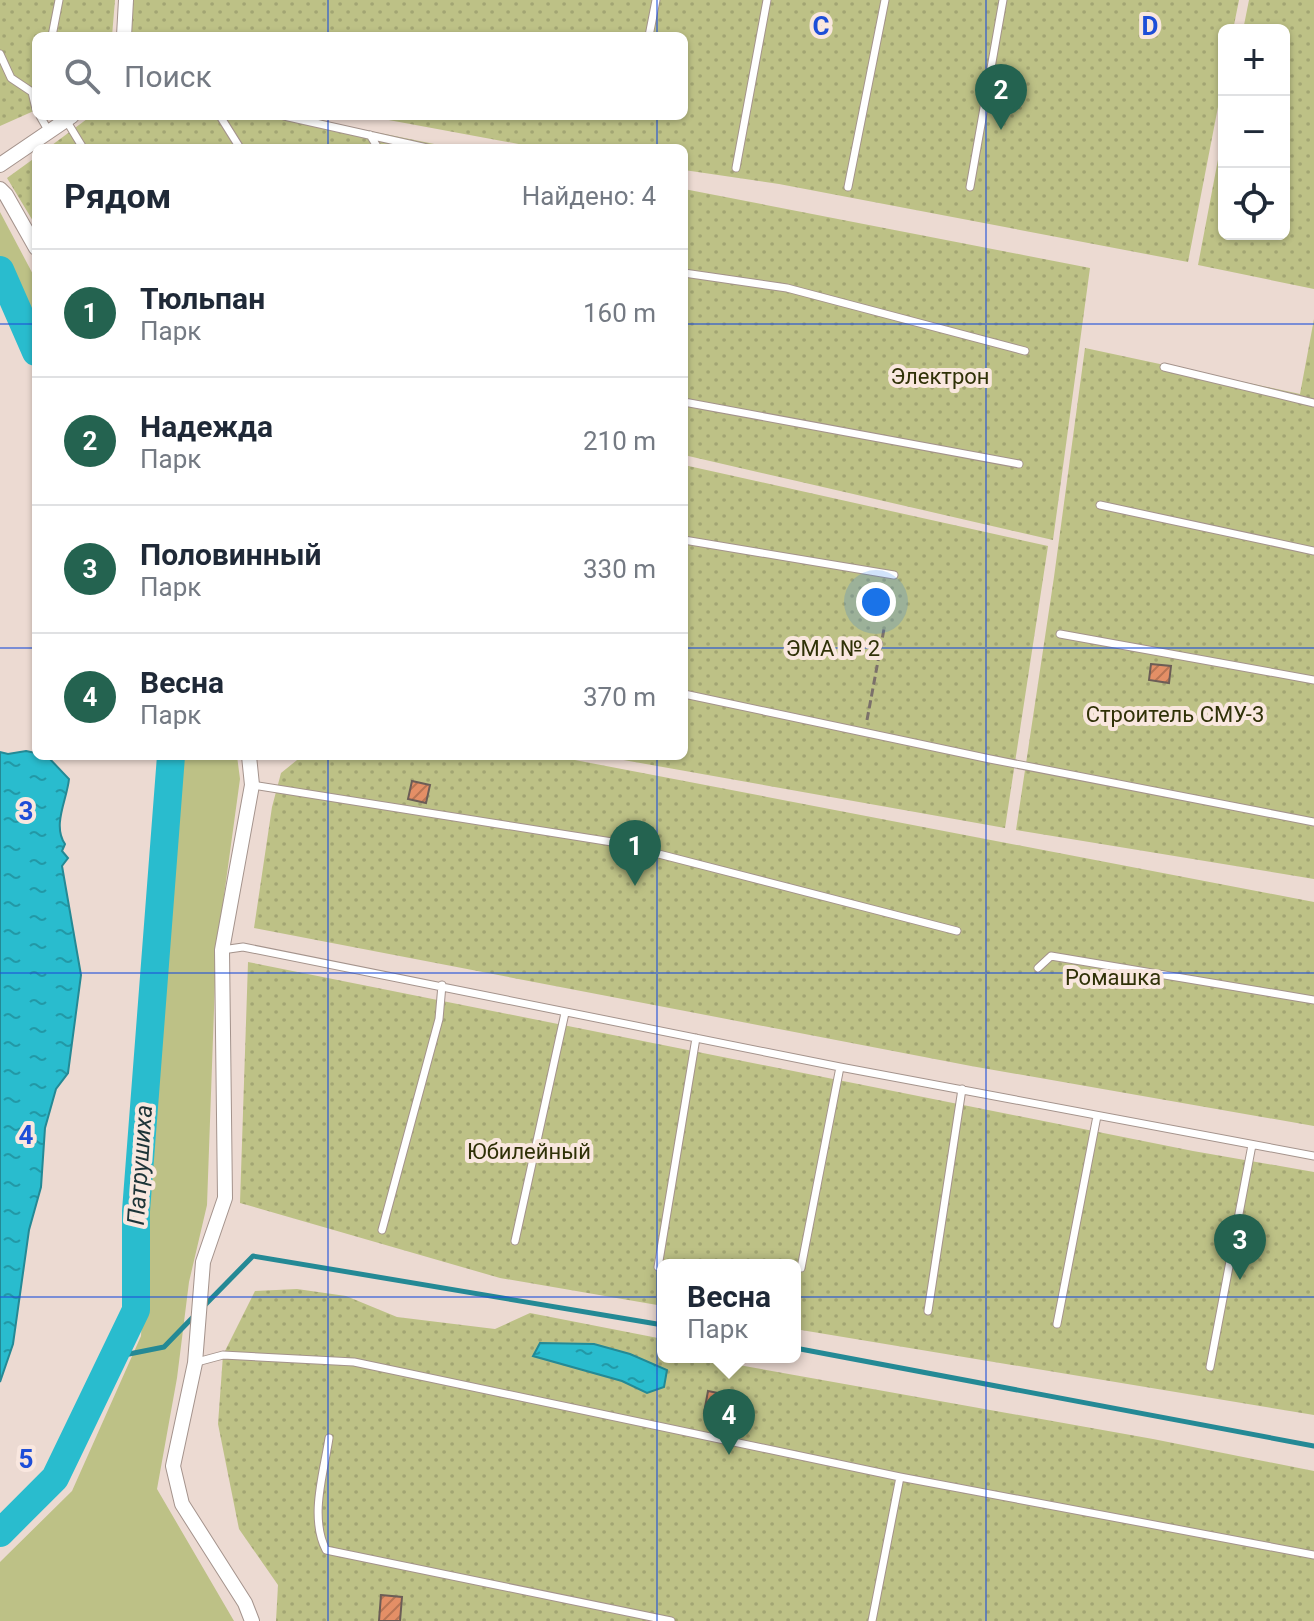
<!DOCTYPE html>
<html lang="ru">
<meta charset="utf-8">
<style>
:root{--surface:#fff;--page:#f6f6f7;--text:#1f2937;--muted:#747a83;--line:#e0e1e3;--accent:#246350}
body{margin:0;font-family:Roboto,sans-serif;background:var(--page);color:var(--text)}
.controls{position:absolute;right:24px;top:24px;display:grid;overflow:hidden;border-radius:12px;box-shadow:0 2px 6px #0004}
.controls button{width:72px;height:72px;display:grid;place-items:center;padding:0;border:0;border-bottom:2px solid var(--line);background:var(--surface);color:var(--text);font:40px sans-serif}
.you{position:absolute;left:876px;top:602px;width:28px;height:28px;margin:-20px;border:6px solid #fff;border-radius:50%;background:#1a73e8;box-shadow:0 0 0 12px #1a73e833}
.badge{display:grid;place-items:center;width:52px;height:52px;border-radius:50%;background:var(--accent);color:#fff;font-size:26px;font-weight:700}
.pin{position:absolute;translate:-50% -66px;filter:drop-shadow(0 2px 4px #0008)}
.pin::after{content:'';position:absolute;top:42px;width:28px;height:24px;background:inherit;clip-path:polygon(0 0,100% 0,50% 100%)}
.popup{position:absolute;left:657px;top:1259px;width:144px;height:104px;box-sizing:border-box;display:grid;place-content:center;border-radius:12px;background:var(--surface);filter:drop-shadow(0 2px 6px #0005);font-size:26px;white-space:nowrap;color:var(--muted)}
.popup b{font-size:30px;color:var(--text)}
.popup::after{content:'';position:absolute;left:50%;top:100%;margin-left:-16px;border:16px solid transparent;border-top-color:var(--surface)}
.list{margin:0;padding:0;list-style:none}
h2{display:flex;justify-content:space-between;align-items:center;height:104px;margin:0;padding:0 32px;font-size:34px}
h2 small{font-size:26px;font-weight:400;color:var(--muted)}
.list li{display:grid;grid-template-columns:52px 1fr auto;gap:24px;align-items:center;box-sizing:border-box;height:128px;padding:0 32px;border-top:2px solid var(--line)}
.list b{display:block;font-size:30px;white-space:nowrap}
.list p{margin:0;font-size:26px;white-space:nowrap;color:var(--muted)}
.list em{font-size:26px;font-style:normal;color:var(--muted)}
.icon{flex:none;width:44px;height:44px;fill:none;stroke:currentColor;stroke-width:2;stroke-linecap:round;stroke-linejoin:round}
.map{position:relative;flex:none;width:1314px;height:1621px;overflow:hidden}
.search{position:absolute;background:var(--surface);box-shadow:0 2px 6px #0004;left:32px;top:32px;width:656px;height:88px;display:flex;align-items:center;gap:20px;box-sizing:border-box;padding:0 28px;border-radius:12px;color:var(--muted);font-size:30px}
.panel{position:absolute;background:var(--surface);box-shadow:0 2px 6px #0004;left:32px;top:144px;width:656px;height:616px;border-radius:12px}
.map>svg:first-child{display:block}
.green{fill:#bdc186}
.garden{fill:url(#garden-dots)}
.water{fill:url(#water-ripples);stroke:#248995;stroke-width:2}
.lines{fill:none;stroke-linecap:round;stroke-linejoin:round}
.stream{stroke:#248995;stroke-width:5}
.river{stroke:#29bcce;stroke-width:28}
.building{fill:url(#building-hatch);stroke:#6c5d56;stroke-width:2}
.lane-casing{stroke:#a4938c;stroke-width:9}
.street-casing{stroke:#a4938c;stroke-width:16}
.path{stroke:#7b706a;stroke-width:3;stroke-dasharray:8 4;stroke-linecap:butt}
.lane{stroke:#fff;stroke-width:7}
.street{stroke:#fff;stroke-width:14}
.grid{fill:none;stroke:#1d4ed8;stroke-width:2;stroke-opacity:0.55}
.labels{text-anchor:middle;stroke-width:8;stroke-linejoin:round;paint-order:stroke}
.park-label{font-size:22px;fill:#2f3107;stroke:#f9e7df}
.water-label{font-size:24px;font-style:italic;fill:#1d3438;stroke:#f9e7df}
.grid-label{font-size:26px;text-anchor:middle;font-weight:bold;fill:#1d4ed8;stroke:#f9e7df;stroke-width:8;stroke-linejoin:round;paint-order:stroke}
</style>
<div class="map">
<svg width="1314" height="1621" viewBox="0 0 1314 1621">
<defs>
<pattern id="garden-dots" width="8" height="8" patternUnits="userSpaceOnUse" patternTransform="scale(2)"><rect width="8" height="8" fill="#bdc186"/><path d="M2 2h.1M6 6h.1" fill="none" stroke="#a2a573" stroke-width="1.8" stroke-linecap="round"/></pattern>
<pattern id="water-ripples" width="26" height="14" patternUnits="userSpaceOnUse" patternTransform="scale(2)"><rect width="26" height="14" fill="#29bcce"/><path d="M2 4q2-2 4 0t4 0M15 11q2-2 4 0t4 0" fill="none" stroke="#2298a6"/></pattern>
<pattern id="building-hatch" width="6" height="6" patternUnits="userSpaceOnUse" patternTransform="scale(2)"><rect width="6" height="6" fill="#e48f66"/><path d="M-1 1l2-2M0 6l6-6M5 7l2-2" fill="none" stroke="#b87453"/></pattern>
</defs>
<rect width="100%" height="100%" fill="#ecdad2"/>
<path class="green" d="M0,212L36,280V337L0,257Z
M181,756H237L240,779L216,954L207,1205L189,1282L177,1378L157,1489L234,1621H0V1562L72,1491L141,1336L161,982Z"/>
<path class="garden" d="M0,0H115L112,36H36V110L0,126Z
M133,0H1239L1233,30H1224V76L1188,262L779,184L684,170V148H540L367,116H684V36H130Z
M1249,0H1314V289L1198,265L1224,128V234H1284V30H1243Z
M91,116H296L454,148H48Z
M36,157V226L7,178Z
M684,189L1090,268L1053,540L684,455Z
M1314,319V879L1016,830L1054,577L1085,348L1300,394Z
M684,465L1048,546L1005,828L601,756H684Z
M302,756H554L1314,902V1126L971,1066L254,928L272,807L281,773Z
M248,962L1193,1151L1314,1172V1415L795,1329V1265H663V1306L500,1278L240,1203Z
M297,1289L346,1296L397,1317L495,1329L530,1313L663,1339V1357H694L1153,1439L1314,1471V1621H276L278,1585L239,1529L218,1424L223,1355L255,1291Z"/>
<path class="water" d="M26,751L36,753V756H47L69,779C67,800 52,825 65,844L62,851L68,858L62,866L81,975L68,1073L56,1089L45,1128L41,1187L29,1230L13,1344L0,1382V752L8,754Z
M540,1343L594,1344L630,1354L667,1370L664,1387L647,1393L622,1381L533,1356Z"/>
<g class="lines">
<path class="stream" d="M203,1307L253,1256L663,1325
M795,1348L1314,1446
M114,1357L164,1347L196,1314"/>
<path class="river" d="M0,270L36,352
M0,1533L55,1478L136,1310V1211L171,756"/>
</g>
<path class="building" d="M1151,664L1171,666L1169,683L1149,680Z
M412,781L430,785L426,803L408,799Z
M708,1391L728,1395L724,1417L704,1413Z
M381,1595L402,1597L400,1621H379Z"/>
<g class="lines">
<defs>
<path id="lane" d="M52,36L59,0
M649,36L656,0
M0,54L11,78L32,92L36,109
M40,116L48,130
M220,116L240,148
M284,116L427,148
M66,120L83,148
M370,135L378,148
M736,168L767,0
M848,187L885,0
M970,187L1003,0
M684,273L787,288L1025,351
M1164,367L1314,403
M684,402L1019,464
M1100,505L1314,551
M684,540L894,575
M1060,634L1314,680
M684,694L990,759L1314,822
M252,785L612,842L957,931
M222,950L243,947L840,1067L1314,1156
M1038,968L1051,956L1314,1000
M382,1230L439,1019L442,985
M515,1241L565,1013
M658,1267L696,1038
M801,1268L840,1067
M928,1311L962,1089
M1057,1324L1097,1116
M197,1362L223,1355L354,1362L900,1477L1314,1555
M1210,1367L1252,1145
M329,1438C324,1472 309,1517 326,1550L671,1621
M872,1621L900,1477"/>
<path id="street" d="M124,36L126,0
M0,165L72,116
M0,189L6,195L36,248
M249,756L252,785L222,950L225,1198L203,1262L195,1363L173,1466L182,1504L245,1603L252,1621"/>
</defs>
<use href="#lane" class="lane-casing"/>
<use href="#street" class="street-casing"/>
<path class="path" d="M867,720L884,629"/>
<use href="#lane" class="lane"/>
<use href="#street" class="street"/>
</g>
<path class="grid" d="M328,0V36M657,0V36M986,0V1621M328,116V148M657,116V148M0,324H36M684,324H1314M0,648H36M684,648H1314M328,756V1621M657,756V1621M0,973H1314M0,1297H1314"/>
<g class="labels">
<g class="park-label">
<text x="940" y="384">Электрон</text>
<text x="833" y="656">ЭМА № 2</text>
<text x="1175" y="722">Строитель СМУ-3</text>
<text x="1113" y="985">Ромашка</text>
<text x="529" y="1159">Юбилейный</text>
</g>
<g class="water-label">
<text transform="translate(140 1165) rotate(-86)" y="8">Патрушиха</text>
</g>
</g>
<g class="grid-label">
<text x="821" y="35">C</text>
<text x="1150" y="35">D</text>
<text x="26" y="820">3</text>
<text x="26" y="1144">4</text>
<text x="26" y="1468">5</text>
</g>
</svg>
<div class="controls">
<button>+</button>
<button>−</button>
<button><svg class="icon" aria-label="locate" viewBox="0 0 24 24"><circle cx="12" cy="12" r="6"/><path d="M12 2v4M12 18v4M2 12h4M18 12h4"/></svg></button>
</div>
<div class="you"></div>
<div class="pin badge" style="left:635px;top:886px">1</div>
<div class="pin badge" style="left:1001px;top:130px">2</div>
<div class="pin badge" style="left:1240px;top:1280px">3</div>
<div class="pin badge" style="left:729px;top:1455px">4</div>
<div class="popup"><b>Весна</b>Парк</div>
<div class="search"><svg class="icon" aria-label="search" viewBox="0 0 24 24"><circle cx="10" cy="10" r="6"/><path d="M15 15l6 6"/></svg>Поиск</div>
<section class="panel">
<h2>Рядом<small>Найдено: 4</small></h2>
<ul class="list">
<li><span class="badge">1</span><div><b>Тюльпан</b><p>Парк</p></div><em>160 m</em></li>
<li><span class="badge">2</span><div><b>Надежда</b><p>Парк</p></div><em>210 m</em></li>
<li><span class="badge">3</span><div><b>Половинный</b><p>Парк</p></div><em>330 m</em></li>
<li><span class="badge">4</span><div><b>Весна</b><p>Парк</p></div><em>370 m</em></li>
</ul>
</section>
</div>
